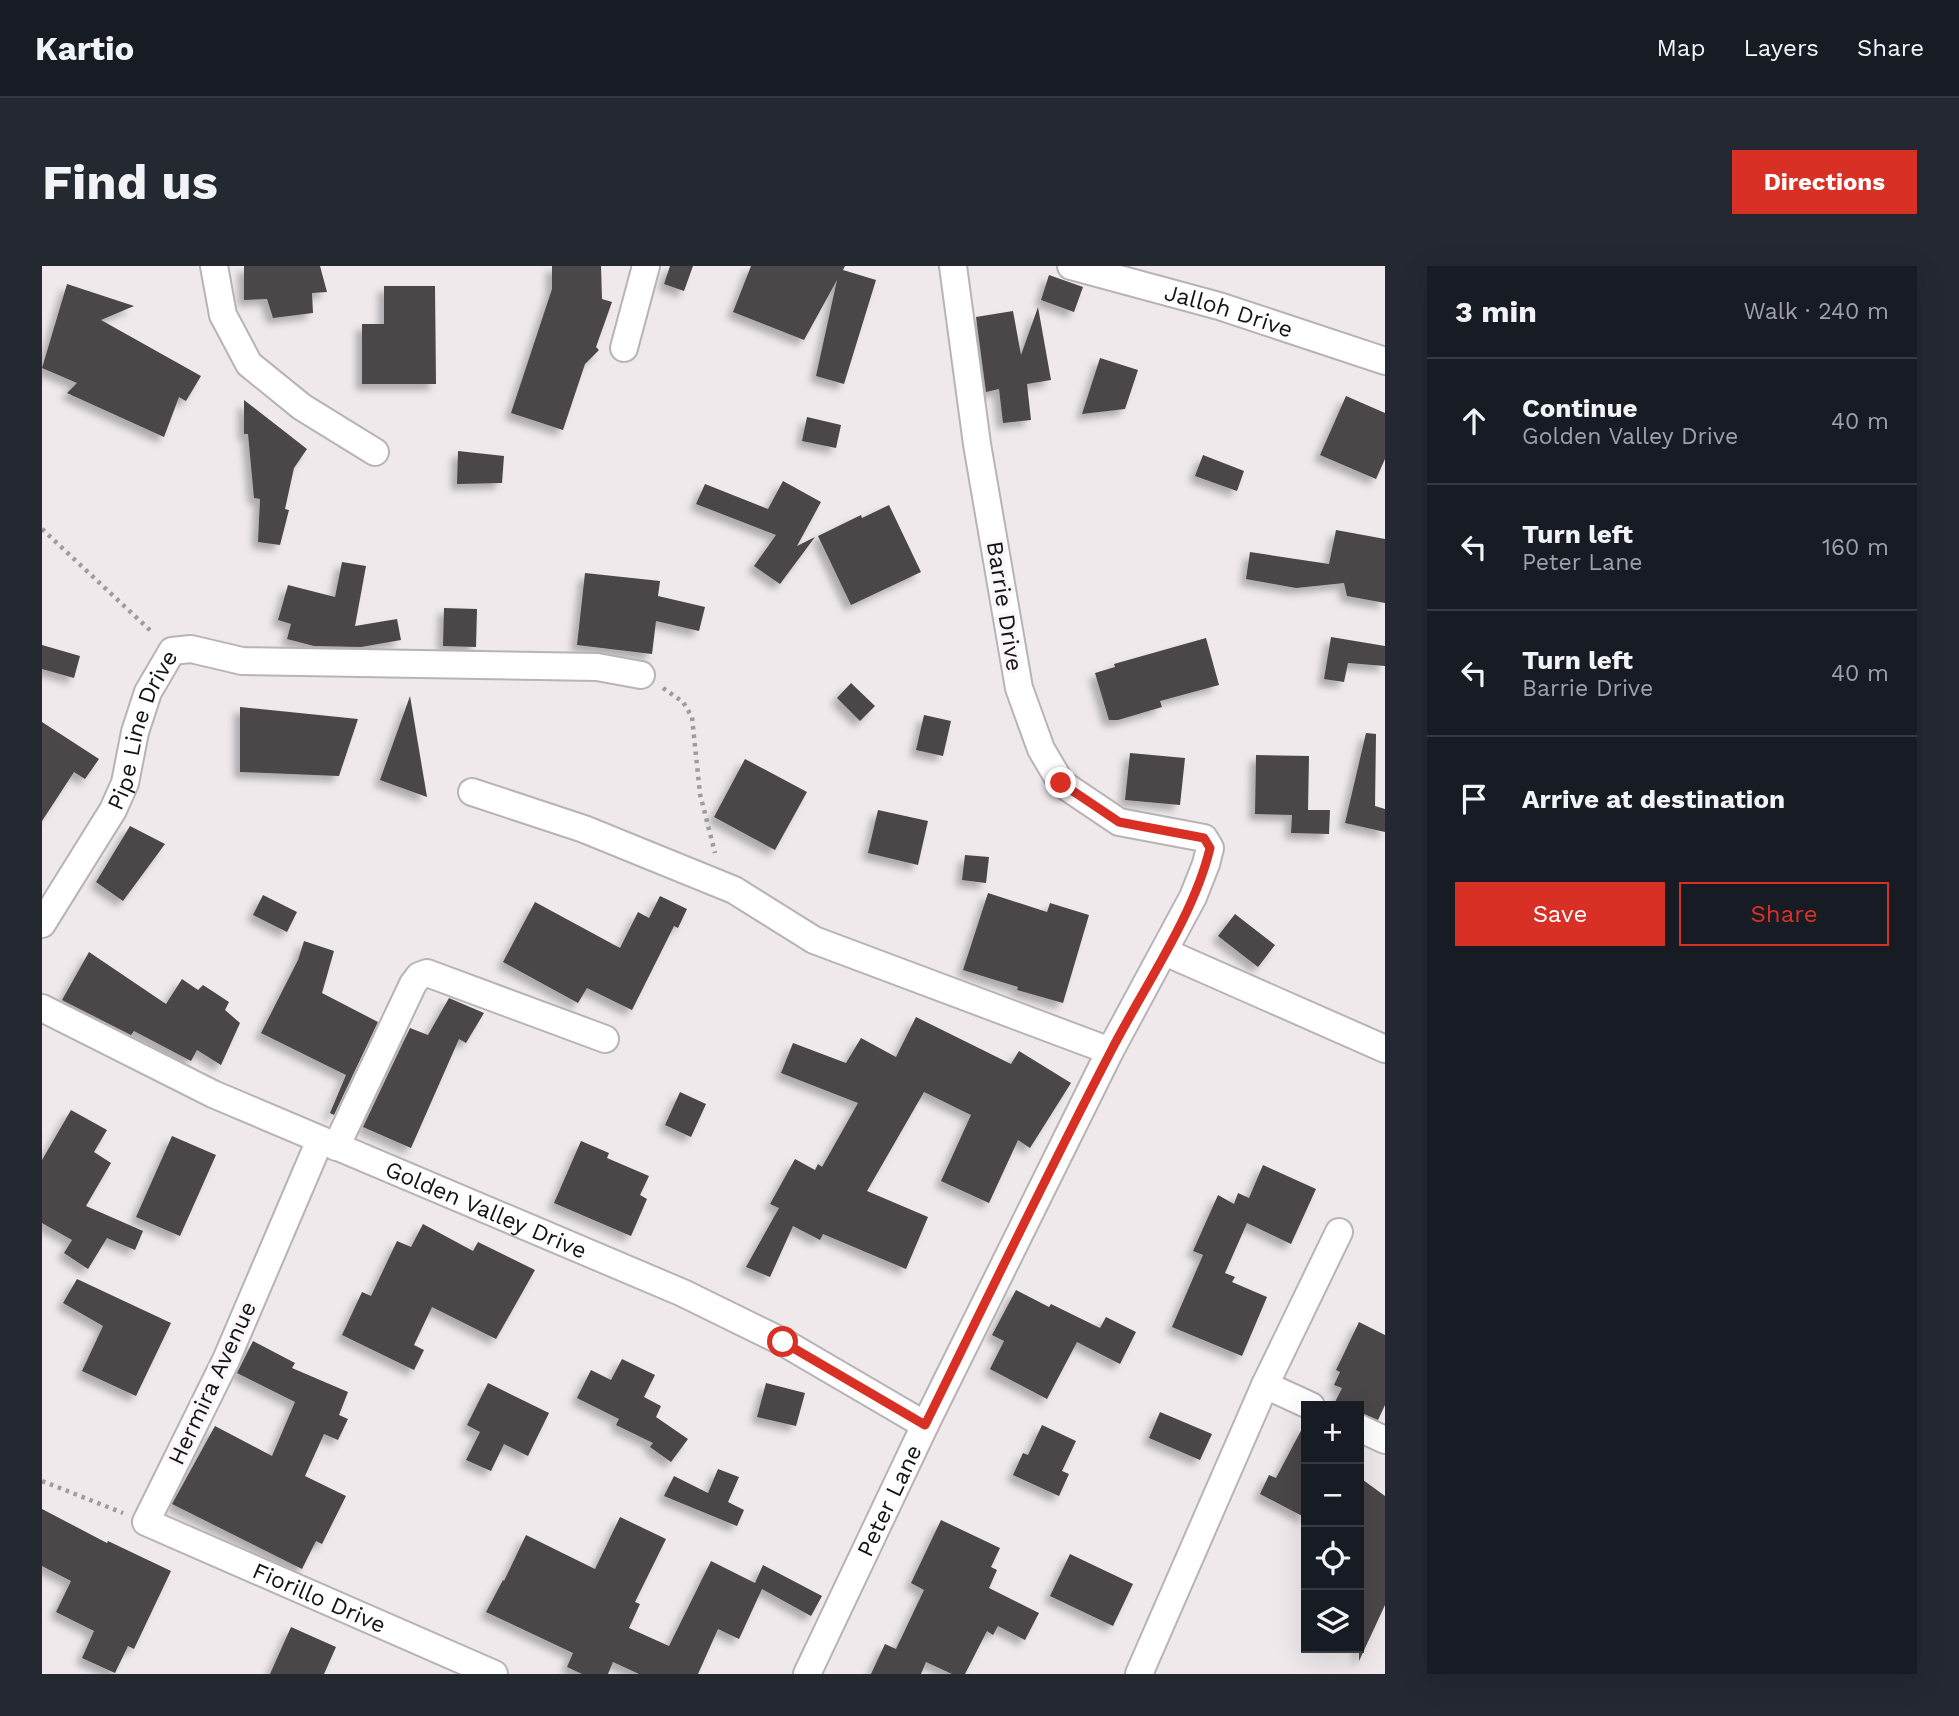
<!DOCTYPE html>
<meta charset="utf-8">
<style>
:root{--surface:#171b24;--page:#242831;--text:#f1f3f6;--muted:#9ea1a6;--line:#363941;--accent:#d93025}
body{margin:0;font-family:"Work Sans",sans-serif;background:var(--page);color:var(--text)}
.controls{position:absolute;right:21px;bottom:21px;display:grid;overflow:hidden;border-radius:0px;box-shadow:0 7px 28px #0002}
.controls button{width:63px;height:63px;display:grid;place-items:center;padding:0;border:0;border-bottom:2px solid var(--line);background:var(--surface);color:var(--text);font:35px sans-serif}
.stop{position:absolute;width:21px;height:21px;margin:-16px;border:5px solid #d93025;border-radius:50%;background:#fff}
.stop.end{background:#d93025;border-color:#fff;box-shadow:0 2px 7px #0008}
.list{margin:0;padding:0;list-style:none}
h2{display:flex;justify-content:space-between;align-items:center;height:91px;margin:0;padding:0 28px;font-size:30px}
h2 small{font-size:23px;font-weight:400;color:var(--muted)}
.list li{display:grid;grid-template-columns:46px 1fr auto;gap:21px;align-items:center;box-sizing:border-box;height:126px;padding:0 28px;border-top:2px solid var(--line)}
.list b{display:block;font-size:26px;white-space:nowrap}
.list p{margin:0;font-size:23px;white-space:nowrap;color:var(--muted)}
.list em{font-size:23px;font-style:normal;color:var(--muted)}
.actions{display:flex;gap:14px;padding:21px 28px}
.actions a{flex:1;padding:16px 0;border:2px solid var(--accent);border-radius:0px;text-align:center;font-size:24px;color:var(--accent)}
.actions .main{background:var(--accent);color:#fff}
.icon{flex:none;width:38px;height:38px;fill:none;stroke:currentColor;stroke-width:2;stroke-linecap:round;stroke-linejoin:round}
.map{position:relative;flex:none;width:1343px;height:1408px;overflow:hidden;border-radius:0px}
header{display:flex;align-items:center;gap:42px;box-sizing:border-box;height:98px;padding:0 35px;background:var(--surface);border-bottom:2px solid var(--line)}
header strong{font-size:33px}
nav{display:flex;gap:38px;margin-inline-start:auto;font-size:24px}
.intro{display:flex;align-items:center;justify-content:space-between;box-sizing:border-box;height:168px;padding:0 42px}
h1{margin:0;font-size:49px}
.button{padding:18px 32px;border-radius:0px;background:var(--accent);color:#fff;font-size:24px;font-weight:700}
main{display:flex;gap:42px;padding:0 42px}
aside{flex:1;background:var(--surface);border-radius:0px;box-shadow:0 7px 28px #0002}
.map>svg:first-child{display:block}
.building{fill:#4b4649;filter:url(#shadow)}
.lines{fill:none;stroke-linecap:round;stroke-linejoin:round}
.street-casing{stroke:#b8b3b6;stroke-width:30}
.path{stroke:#9f9a9d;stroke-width:4.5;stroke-dasharray:3.5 5;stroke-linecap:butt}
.street{stroke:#fff;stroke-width:26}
.route{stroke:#d93025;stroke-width:9}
.labels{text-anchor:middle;stroke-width:7;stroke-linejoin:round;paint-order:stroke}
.street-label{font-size:23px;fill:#151314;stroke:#fcf6fa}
</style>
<header>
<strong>Kartio</strong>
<nav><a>Map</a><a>Layers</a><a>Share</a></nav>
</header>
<div class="intro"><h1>Find us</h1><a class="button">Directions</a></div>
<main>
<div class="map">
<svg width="1343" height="1408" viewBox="0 0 1343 1408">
<defs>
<filter id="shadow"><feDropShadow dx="-6" dy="6" stdDeviation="3.5" flood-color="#0004"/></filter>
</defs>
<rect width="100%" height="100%" fill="#efe9ec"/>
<path class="building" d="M202,0H278L285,26L270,27L271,47L231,52L225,33L202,34Z
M510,0H559L560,33L570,36L554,81L557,84L543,98L521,164L469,147L510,23Z
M628,0H651L642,25L622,18Z
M709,0H803L801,4L834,14L802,118L774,110L795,14L762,74L691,46Z
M1007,9L1041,21L1032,46L999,34Z
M25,18L92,40L59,54L159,110L144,135L137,131L122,171L25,127L35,117L0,102Z
M342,20H393L394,118H320V58H342Z
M996,41L1009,114L985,118L989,154L961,157L957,123L944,126L934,51L971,45L979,89Z
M1058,92L1096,104L1083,143L1040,148Z
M1304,130L1343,147V193L1334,213L1278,189Z
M202,134L265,183L252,202L243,243L247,244L238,279L216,276L218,233L212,232L206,168H202Z
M765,151L799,159L794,182L760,175Z
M416,185L462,190L460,217L415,218Z
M1161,189L1202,205L1195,225L1153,210Z
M741,215L779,236L755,280L773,271L738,318L712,300L734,269L654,238L663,218L726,243Z
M847,239L879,306L809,339L776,270L819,249L820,252Z
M1294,264L1343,273V337L1305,330L1302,317L1254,322L1204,313L1208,286L1287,298Z
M300,296L324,300L313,360L355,353L359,374L319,381L272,380L245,373L249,358L236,354L246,319L293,331Z
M543,307L618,315L616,330L663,341L657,365L614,355L610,388L535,379Z
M402,342L435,343L434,381L401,380Z
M1289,371L1343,380V400L1306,397L1302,416L1282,413Z
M1164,372L1177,419L1118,435L1120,441L1076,454H1067L1053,407L1073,401L1072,398Z
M0,379L38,390L32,412L0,403Z
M809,417L833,440L818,455L795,432Z
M368,430L385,531L338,514Z
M198,441L316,453L297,510L198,506Z
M882,449L909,455L901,490L874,484Z
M0,456L57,493L43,513L32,506L0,555Z
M1324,467L1334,468L1333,540L1343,543V566L1303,557Z
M1088,487L1143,492L1138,539L1083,534Z
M1214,489L1267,490L1266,544H1288L1287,568L1249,567L1250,549L1213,548Z
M703,493L765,526L733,584L672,551Z
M836,544L886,555L876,599L826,587Z
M88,560L123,578L81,635L54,616Z
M923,589L947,591L944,617L920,614Z
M946,627L1005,646L1008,637L1047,649L1021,737L975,724L976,721L921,704Z
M221,629L255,646L245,666L211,649Z
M618,630L645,643L636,662L632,660L590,744L545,722L536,737L461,696L493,636L578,682L596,646L607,652Z
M1193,648L1233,679L1216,701L1176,670Z
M262,675L292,685L280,727L336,756L292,849L288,847L304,809L219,767L256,694Z
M47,686L124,738L140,713L156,724L161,719L187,736L183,744L198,757L179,799L155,784L149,795L92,765L89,769L20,734Z
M407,732L442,747L424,777L417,773L369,882L321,861L368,762L386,769Z
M874,751L969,798L977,785L1029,817L988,882L976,874L947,937L899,915L929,849L882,826L825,925L886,951L864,1003L781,968L778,974L751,960L728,1011L704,1001L737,942L728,938L753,893L773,904L776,898L780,901L816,837L739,807L751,777L804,797L819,772L854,791Z
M638,826L664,838L649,871L623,859Z
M29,844L65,864L52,886L69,897L44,940L101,965L93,984L65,972L46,1003L22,987L30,974L0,957V894Z
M130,870L174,889L138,970L94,951Z
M539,875L567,887L565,892L607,910L598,929L605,933L589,970L512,937Z
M1221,899L1274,923L1249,978L1205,957L1183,1007L1193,1011L1190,1016L1225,1031L1200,1090L1130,1061L1161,989L1151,985L1176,929L1192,938L1196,927L1207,932Z
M381,958L431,985L436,976L493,1004L454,1073L390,1041L372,1079L382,1084L372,1104L300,1069L320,1026L329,1030L355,975L369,981Z
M35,1013L129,1057L94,1130L40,1105L61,1060L21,1037Z
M974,1024L1007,1041L1009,1038L1058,1062L1064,1051L1094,1066L1078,1098L1035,1076L1005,1133L948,1103L962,1075L950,1069Z
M1317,1056L1343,1069V1139L1336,1154L1317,1146V1140H1302L1293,1136L1300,1122L1292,1119L1298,1106L1294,1104Z
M211,1075L253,1097L250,1102L306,1126L297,1149L306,1153L296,1174L282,1168L263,1210L304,1230L280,1278L274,1275L260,1303L130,1238L173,1160L230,1190L253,1136L195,1107Z
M580,1093L613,1109L602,1131L619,1140L614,1151L646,1173L629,1196L608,1181L611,1177L574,1159L577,1153L535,1132L549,1104L569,1114Z
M446,1117L507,1147L486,1190L462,1178L449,1205L424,1194L438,1166L425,1159Z
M724,1117L763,1127L754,1160L715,1151Z
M1118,1146L1170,1168L1158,1194L1107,1172Z
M1264,1155V1252L1218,1228L1227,1209L1234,1212Z
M1000,1159L1034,1175L1020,1205L1027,1208L1017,1230L971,1209L981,1187L986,1189Z
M676,1203L697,1211L686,1236L702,1244L695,1260L622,1230L632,1210L666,1227Z
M1317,1211L1343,1230V1339L1317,1395Z
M0,1243L65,1277L66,1275L129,1305L92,1383L86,1380L73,1407L40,1392L52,1365L14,1346L29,1315L0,1300Z
M578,1251L624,1273L593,1336L598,1338L587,1362L627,1380L669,1295L713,1317L721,1299L780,1330L769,1350L720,1323L697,1373L676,1363L656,1408H597L571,1396L566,1408H540L525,1401L531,1387L444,1346L461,1314L462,1315L484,1269L553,1303Z
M899,1254L958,1282L949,1301L955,1304L947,1322L997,1347L983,1374L956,1360L951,1369L945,1365L923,1408H910L884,1396L879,1408H829L843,1378L854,1383L882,1324L869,1317Z
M1028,1288L1091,1318L1071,1360L1008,1330Z
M249,1361L294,1381L282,1408H228Z"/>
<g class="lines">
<defs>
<g id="street">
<path d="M172,0L181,49L207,98L260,141L333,186"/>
<path id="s1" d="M1029,0L1177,40L1343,95"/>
<path d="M582,82L604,0"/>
<path d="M430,526L542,563L692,624L772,674L1068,785"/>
<path id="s2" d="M0,658L71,544L83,517L93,466L106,426L130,385L149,383L200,395L555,401L599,409"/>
<path d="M1123,686L1343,783"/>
<path id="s3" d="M0,742L171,828L641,1027L741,1076L883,1159"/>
<path id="s4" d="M278,874L184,1094L104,1256L452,1408"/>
<path d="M294,881L371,718L377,710L385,707L563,773"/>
<path d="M1223,1119L1269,1140"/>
<path d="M1317,1162L1343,1174"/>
<path id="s5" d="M765,1408L883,1159L1068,785L1151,631L1164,598L1168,582L1162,572L1077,556L1019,517L999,483L977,422L935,178L911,0"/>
<path d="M1097,1408L1223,1119L1297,966"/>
</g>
</defs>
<use href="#street" class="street-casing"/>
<path class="path" d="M0,263L111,367
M621,422L641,436L650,451L658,528L673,587
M0,1215L81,1247"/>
<use href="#street" class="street"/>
</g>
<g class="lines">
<path class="route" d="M741,1076L883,1159C944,1035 1004,910 1068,787C1100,724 1152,650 1168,582L1162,572L1077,556L1019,517"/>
</g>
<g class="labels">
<g class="street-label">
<text dy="8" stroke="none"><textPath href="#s1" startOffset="164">Jalloh Drive</textPath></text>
<text transform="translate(963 340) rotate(81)" y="8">Barrie Drive</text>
<text dy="8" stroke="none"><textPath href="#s2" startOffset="220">Pipe Line Drive</textPath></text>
<text dy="8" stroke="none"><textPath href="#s3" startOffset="488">Golden Valley Drive</textPath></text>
<text transform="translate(170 1117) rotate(-65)" y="8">Hermira Avenue</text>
<text dy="8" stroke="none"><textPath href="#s5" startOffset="192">Peter Lane</textPath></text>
<text dy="8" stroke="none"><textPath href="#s4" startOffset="609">Fiorillo Drive</textPath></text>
</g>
</g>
</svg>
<div class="controls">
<button>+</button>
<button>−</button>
<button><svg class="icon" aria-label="locate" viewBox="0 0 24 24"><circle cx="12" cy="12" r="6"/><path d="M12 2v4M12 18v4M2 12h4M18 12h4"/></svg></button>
<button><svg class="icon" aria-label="layers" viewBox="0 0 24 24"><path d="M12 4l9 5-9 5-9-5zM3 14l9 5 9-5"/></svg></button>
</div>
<div class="stop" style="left:741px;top:1076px"></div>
<div class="stop end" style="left:1019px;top:517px"></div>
</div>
<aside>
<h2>3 min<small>Walk · 240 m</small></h2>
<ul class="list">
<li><svg class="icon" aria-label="ahead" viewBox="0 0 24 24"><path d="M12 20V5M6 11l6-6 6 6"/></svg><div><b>Continue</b><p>Golden Valley Drive</p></div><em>40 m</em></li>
<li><svg class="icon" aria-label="left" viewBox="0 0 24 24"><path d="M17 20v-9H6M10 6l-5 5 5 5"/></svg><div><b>Turn left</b><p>Peter Lane</p></div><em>160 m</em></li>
<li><svg class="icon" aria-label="left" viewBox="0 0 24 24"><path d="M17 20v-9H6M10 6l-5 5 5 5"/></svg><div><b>Turn left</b><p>Barrie Drive</p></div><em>40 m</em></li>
<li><svg class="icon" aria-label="arrive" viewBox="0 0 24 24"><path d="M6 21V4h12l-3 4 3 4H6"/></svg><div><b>Arrive at destination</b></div></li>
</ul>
<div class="actions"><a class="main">Save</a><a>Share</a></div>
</aside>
</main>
